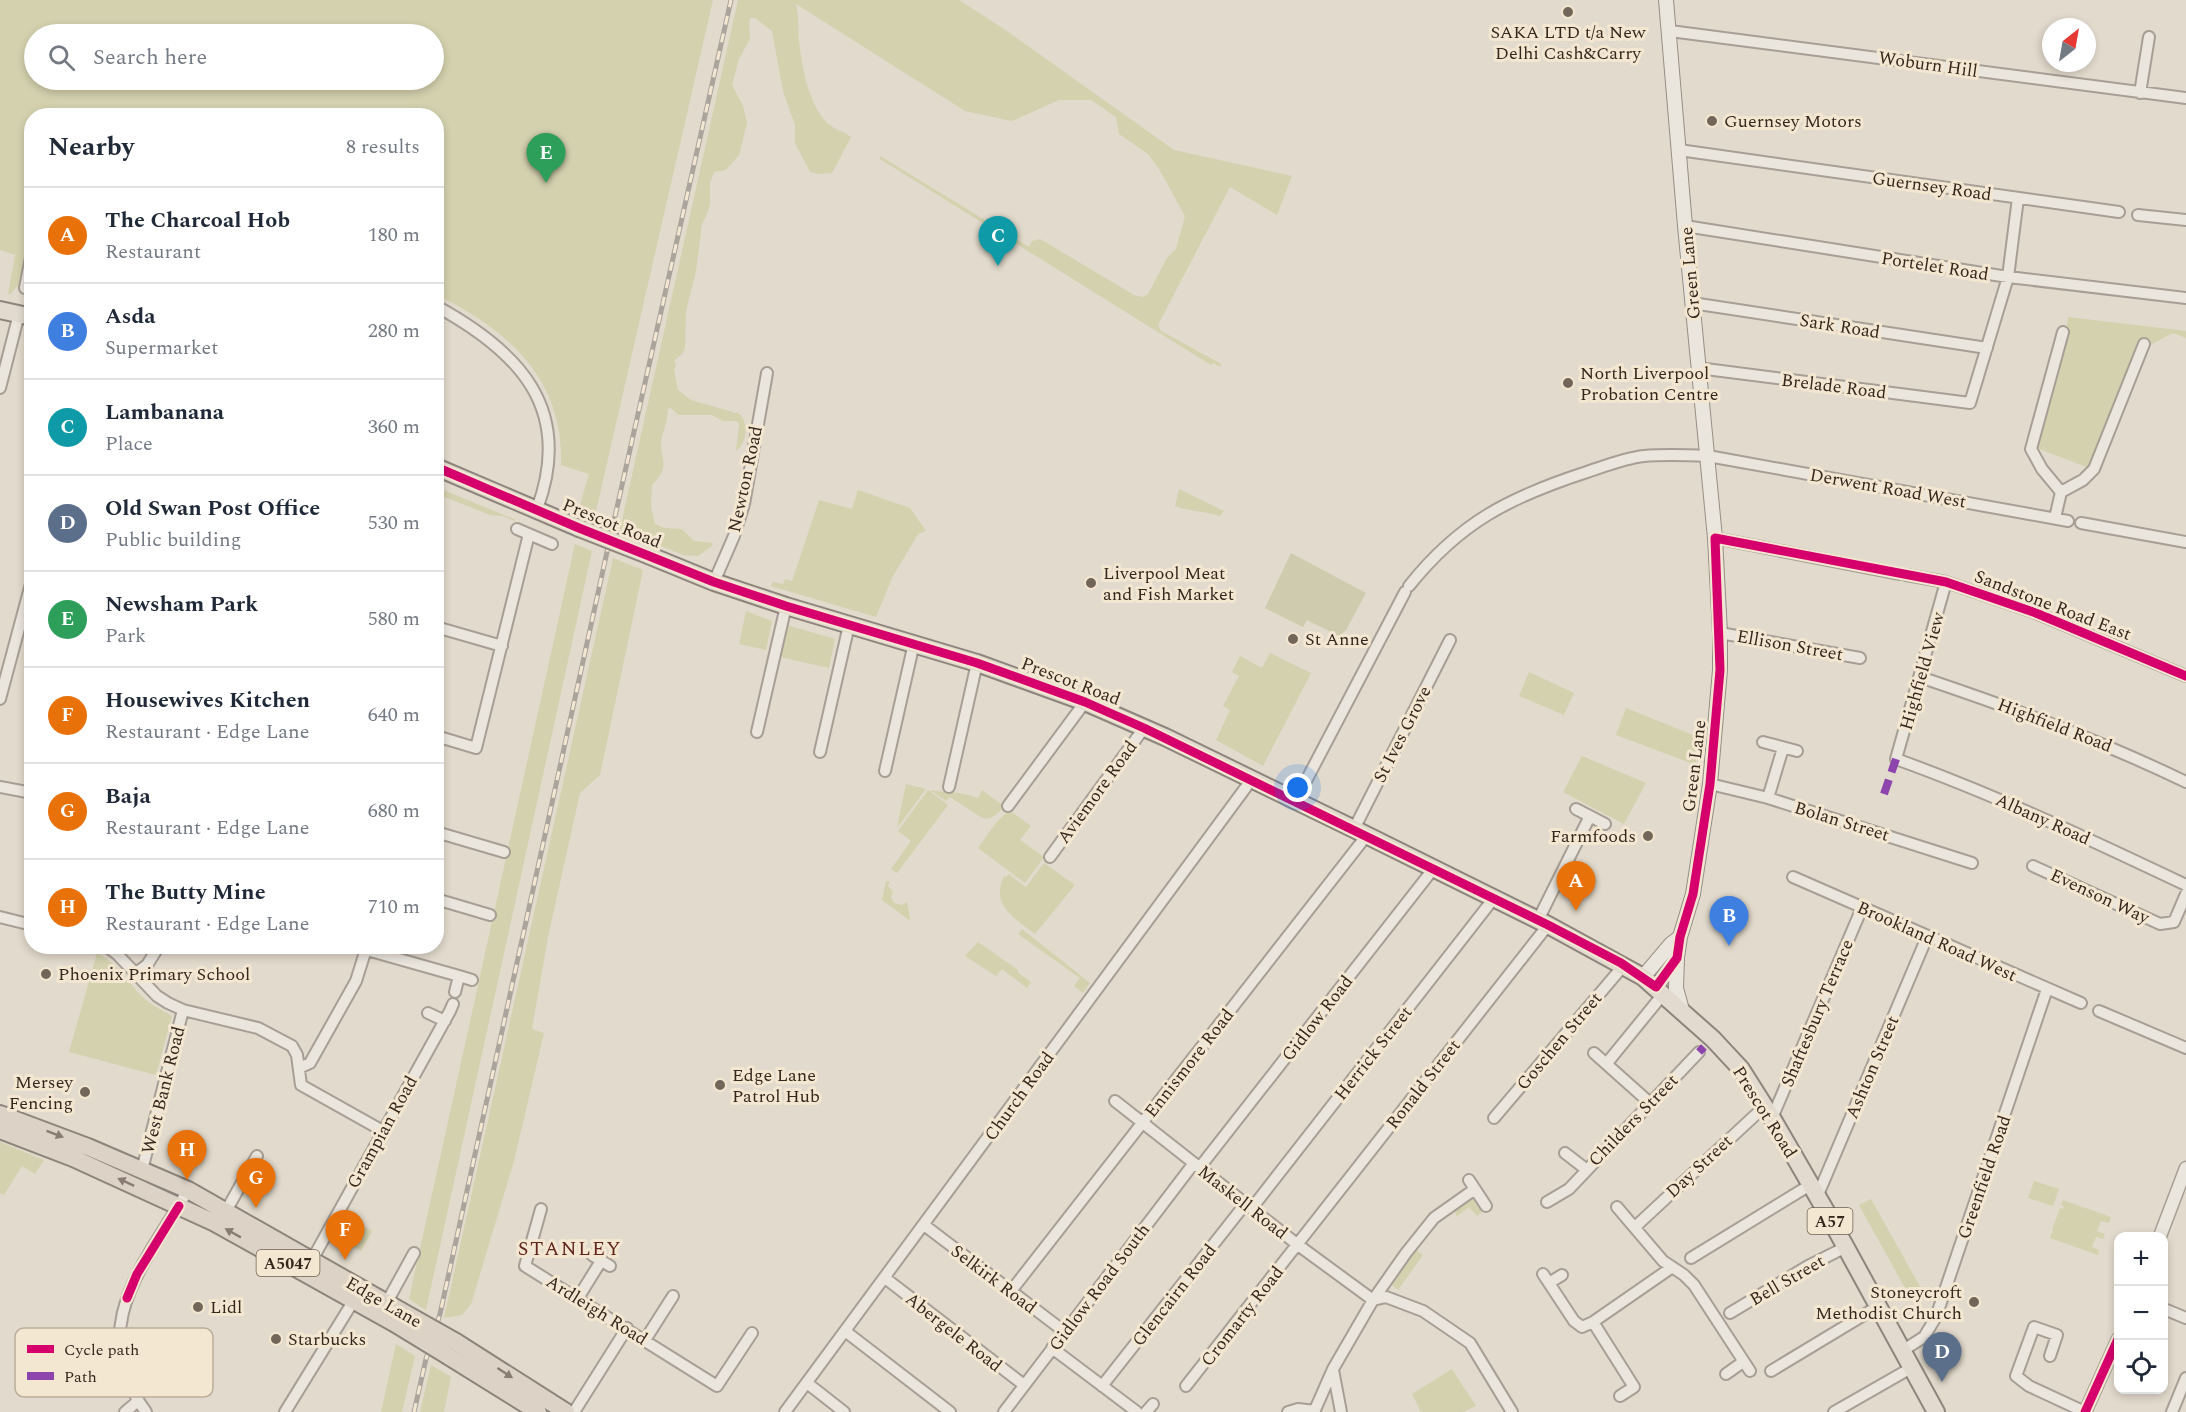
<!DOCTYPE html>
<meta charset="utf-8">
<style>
:root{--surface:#fff;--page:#f6f6f7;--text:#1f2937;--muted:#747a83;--line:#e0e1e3;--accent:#111827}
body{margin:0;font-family:Spectral,serif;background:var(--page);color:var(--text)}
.controls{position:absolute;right:18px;bottom:18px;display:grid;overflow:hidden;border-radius:12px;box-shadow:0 3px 9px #0003}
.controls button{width:54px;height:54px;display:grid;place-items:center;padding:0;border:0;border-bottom:2px solid var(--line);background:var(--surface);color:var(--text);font:30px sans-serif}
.compass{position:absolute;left:2042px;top:18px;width:54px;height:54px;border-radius:50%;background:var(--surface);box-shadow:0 3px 9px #0003;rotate:31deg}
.you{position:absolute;left:1298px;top:788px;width:21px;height:21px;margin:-15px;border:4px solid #fff;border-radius:50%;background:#1a73e8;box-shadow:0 0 0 9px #1a73e833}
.badge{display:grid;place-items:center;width:39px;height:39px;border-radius:50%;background:var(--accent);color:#fff;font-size:20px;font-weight:700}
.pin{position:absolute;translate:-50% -50px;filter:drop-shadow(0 2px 3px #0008)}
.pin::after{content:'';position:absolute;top:32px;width:21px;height:18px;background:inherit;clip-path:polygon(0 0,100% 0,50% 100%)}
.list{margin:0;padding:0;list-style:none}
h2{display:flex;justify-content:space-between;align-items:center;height:78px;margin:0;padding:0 24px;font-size:26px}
h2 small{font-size:20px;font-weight:400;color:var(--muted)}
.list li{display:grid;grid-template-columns:39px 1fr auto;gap:18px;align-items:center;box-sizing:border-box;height:96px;padding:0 24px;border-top:2px solid var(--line)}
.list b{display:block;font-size:22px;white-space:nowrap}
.list p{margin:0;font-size:20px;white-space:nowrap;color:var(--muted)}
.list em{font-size:20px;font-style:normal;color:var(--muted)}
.icon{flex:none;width:33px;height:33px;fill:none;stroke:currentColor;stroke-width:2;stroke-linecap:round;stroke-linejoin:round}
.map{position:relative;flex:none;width:2186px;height:1412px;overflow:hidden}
.search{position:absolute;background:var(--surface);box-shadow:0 3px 9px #0003;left:24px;top:24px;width:420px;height:66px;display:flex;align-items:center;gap:15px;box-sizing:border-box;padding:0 21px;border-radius:33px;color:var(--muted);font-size:22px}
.panel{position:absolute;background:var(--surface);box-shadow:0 3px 9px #0003;left:24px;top:108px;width:420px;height:846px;border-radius:24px}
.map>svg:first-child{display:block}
.green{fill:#d4d1ae;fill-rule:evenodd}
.cemetery{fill:#cecbae}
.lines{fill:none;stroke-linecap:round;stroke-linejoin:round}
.minor-casing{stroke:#a79f95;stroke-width:14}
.tertiary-casing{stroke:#a79f95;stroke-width:15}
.secondary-casing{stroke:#978f85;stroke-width:16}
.primary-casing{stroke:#8d857c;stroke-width:20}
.trunk-casing{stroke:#8d857c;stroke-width:20}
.minor{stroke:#eae5dd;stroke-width:10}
.tertiary{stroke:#eae5dd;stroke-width:12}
.secondary{stroke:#eae5dd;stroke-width:14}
.primary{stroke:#e2dacf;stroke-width:16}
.trunk{stroke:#dcd2c6;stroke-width:16}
.rail-casing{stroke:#aaa49d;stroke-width:5}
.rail{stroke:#f4e7d1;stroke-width:3;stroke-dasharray:9;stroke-linecap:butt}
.primary-bridge-casing{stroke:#8d857c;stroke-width:20;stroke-linecap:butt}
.trunk-bridge-casing{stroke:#8d857c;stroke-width:20;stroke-linecap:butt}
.primary-bridge{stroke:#e2dacf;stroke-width:16}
.trunk-bridge{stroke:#dcd2c6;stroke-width:16}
.quiet{stroke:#8e44ad;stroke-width:8;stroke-dasharray:15 8;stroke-linecap:butt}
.cycleway-casing{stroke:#f4e7d1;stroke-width:13}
.cycleway{stroke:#d6006c;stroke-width:9}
.oneway{fill:#897c72}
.poi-dot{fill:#72665a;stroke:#f4e7d1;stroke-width:2}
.labels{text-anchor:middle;stroke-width:6;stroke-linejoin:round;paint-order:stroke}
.shield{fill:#f4e7d1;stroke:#6f6153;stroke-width:1.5}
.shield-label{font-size:16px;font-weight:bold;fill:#36271d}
.poi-label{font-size:18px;fill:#36271d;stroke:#f4e7d1;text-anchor:start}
.street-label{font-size:18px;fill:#36271d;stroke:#f4e7d1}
.neighbourhood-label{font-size:20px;letter-spacing:1.5px;fill:#61261e;stroke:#f4e7d1}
.key{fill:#f4e7d1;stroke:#bbad9b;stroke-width:1.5}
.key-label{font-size:16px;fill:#36271d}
</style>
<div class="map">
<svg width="2186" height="1412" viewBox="0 0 2186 1412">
<rect width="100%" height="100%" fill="#e2dacc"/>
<path class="green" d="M0,0H713L594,520L578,511L589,474L561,465C564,379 508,330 437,295L436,116H32L31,290L17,286L11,294H8L15,255L0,250ZM34,34H434V80H34Z
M738,0H959L1004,29L1174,150L1292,176L1277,215L1230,187L1158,325L1161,331L1221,364V367L1213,363L1211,365L880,159V156L1029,247L1032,241L1040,239L1134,295L1143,297L1148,294L1167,258L1176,249L1185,216L1159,169L1148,154L1119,134L1116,117L1091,100H1059L1012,121L965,111L796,4C799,16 798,28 799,41C802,67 808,103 827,123C835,130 843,131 851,137L832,173L819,174L810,172L795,143V125L783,91L772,31L755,18H750L749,26L750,39L739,59L732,85L743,106L747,123L739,155L726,170L714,172L710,183V204L707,214L702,224L696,271L686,311L685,347L683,353L674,361L676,365L674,370L678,390L691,400L740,414C749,425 747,442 736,451L739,424L736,421H723L712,415H678L671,408L668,409C667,422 665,426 662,437C657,458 674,463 652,485L651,507L655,524L664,528L682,529L694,541L713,543L712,546L698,556L683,555L620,529Z
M2068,317L2186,331V338L2173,333L2150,345L2141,359L2089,468L2034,447L2059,366L2065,342Z
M436,487L516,520L515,521L503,516L490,515L437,494Z
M1179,489L1224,511L1220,516C1204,511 1192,512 1175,506Z
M858,490L910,508L926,531L918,534L892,578L876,617L771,586L773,582L783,584L785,579L792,581L819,500L852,509Z
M575,544L592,551L426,1310L409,1299Z
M613,558L643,570L600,775L580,793L548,937L532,1029L544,1033L514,1161L471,1304L462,1315L444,1318Z
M746,611L772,621L766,650L739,644Z
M787,625L835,639L829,668L780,657Z
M1270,653L1311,673L1263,766L1216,740L1230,710L1223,706L1239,676L1232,672L1240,656L1262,668Z
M1529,672L1574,693L1564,715L1519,696Z
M1626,708L1698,737L1696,765L1616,735Z
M1582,756L1646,783L1624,824L1563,792Z
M906,784L926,789L897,828Z
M928,790L948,805L897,873L891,869L911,841L898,831Z
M930,790C949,793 959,791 978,798L982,790L1004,806C998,814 992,820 982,818L950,797L946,801Z
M1009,810L1031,826L1020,840L1044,857L1025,883L978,848L996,823Z
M1044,863L1075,885L1035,934C1015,918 990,906 1004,876L1007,877L1008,874L1026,887Z
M886,881L890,882L888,886L893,892L891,897L894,903L902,905L907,902L910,918L909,920L882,900Z
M1022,929L1090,983L1083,993L1074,986L1080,978L1018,934Z
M978,942L1018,970L1017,972L1031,982L1027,988L1002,969L996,976L965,956Z
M97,953C119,964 129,985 146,1000C154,1006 163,1011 172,1016L156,1075L69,1052Z
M0,1142L44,1160L35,1174L22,1166L4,1195L0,1193Z
M2034,1181L2059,1189L2053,1206L2028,1198Z
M1470,1198L1478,1200L1485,1210L1477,1216L1469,1207L1457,1216L1453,1210Z
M1871,1199L1923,1292L1911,1299L1859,1205Z
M2063,1200L2111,1217L2109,1223L2101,1221L2097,1231L2105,1234L2103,1239L2096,1237L2092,1247L2099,1250L2098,1255L2050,1238L2052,1232L2054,1233L2052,1230L2060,1208L2063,1209L2064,1206L2061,1205Z
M346,1216L372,1231L361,1251L334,1236Z
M1416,1250L1423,1255L1398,1290L1392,1285L1395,1279Z
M396,1344L415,1356L402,1412H381Z
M431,1365L451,1377L444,1412H420Z
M1452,1369L1476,1406L1463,1412H1421L1412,1394Z"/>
<path class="cemetery" d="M1291,553L1366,593L1346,630L1339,636L1307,620L1303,627L1265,608Z"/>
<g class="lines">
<defs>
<path id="minor" d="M1670,31L2186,98
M2140,93L2149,37
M1679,150L2119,212
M2138,215L2186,220
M1685,226L2008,277L2186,298
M25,288L32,252
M1692,303L1987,348
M436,306C520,352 574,409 537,509
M1698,368L1970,403L2008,277L2018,198
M0,388L19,314
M2061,492L2083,480L2094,469L2144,344
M2055,518L2061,492L2042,469L2031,449L2063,332
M2081,523L2186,542
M517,529L552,544
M1715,538L1899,574
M1906,575L1946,582L2036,613L2186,676
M714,582L734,536L744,504L767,373
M1946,582L1896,759C1996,795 2091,840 2186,885
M1409,586C1460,522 1510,497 1587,472C1605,466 1625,458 1644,456C1666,454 1687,455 1708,456L2068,521
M436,627L502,646
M1720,633L1860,658
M1920,677C2012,708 2099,740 2186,782
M0,699L32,580
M757,732L786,606
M436,736L476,748L529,534
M1763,742L1797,751
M820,752L849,625
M885,771L914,643
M1710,784L1768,798L1972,863
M0,787L32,793
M949,787L977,663
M1768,798L1783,748
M1296,800L1405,592
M1008,806L1085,702
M1576,809L1605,824
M1354,829L1450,640
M436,832L504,852
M1050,857L1144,728
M2033,866L2160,924L2174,922L2186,894
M1793,877L2081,1003
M436,899L490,915
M0,917L32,925
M1538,920L1590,816
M106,946L117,954L157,996L168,1003L183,1010L258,1028L292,1046L297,1055L301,1085L383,1131
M353,946L459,976L455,992
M136,973L147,965L159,946
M459,976L472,980
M2099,1011L2186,1048
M428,1013L445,1021
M1594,1053L1650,1103
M1607,1063L1664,993
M299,1068L310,1063L356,981L367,946
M1115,1101L1298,1245L1373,1300L1386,1297L1423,1311L1470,1343L1512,1412
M1494,1118L1624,965
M1772,1118L1862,908
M1565,1153L1587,1170L1699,1052
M1200,1167L1434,868
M142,1170L183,1010
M1469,1180L1486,1206
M1817,1197L1927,937
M1547,1202L1569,1189L1587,1170
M1617,1207L1663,1261L1684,1275L1694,1285L1750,1371
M1252,1208L1494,898
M541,1209L525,1266L717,1386L752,1333
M226,1211L257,1156
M924,1225L1065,1332
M1635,1227L1765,1106
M592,1255L610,1266
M1691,1258L1810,1185
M312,1260L450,1011L453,1004
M1543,1274L1574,1321L1582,1327L1593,1322L1671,1268
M885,1278L1024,1385
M1549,1283L1562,1275
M1011,1291L1367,835
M578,1298L601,1261
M387,1302L414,1253
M2164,1309L2186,1318
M1730,1313L1808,1266L1844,1248
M1593,1322L1634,1387L1620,1396
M845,1331L950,1412
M645,1340L673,1296
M1052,1348L1137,1412
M1902,1351L1924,1337L1936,1317L2047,989
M2050,1356L2057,1335L2034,1327L2016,1376L2029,1386L2085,1412
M1333,1370L1341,1412
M1771,1371L1877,1307
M1726,1374L1743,1362
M807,1383L844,1412
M1102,1386L1246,1203
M1186,1386L1548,925
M125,1412L138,1401
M146,1412C84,1328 145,1264 188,1190
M285,1412L354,1300
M574,1412L627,1328
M785,1412L1252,779
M1004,1412L1194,1163
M1146,1412L1153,1404
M1288,1412L1298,1409L1315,1411
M1314,1412L1333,1369L1373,1300L1406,1253L1434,1218L1475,1189
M1834,1412L1911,1368
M2172,1412L2186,1378"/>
<path id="tertiary" d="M2160,1236L2186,1168
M2085,1412L2118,1339"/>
<path id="secondary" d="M1666,0L1685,226L1715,538L1720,633V670L1710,784L1693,894L1680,937L1677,958L1676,988L1682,1010
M1643,977L1671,944L1680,937
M1656,987L1677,958"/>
<path id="primary" d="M0,310L32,317
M436,467L579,528
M648,555L714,582L786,606L977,663L1085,702L1165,737L1354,829L1548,925L1643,977L1713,1039L1741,1069L1772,1118L1827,1213L1936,1412"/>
<path id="trunk" d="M0,1114L88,1147L188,1190L401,1311
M0,1130L73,1158L215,1223L394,1323
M456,1342L566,1412
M448,1356L538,1412"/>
</defs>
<use href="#minor" class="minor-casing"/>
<use href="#tertiary" class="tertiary-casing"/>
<use href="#secondary" class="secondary-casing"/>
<use href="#primary" class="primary-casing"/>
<use href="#trunk" class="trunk-casing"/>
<use href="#minor" class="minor"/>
<use href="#tertiary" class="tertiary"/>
<use href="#secondary" class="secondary"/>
<use href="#primary" class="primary"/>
<use href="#trunk" class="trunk"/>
<defs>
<path id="rail" d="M414,1412L426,1359L440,1314L607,552L731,0"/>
</defs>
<use href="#rail" class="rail-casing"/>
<use href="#rail" class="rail"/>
<defs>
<path id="primary-bridge" d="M579,528L648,555"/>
<path id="trunk-bridge" d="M401,1311L456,1342
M394,1323L448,1356"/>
</defs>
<use href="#primary-bridge" class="primary-bridge-casing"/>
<use href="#trunk-bridge" class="trunk-bridge-casing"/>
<use href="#primary-bridge" class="primary-bridge"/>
<use href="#trunk-bridge" class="trunk-bridge"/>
<path class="quiet" d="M1884,794L1896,759
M1699,1052L1704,1047"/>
<defs>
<path id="cycleway" d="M436,467L579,528L714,582L786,606L977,663L1085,702L1144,728L1548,925L1621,963L1656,987L1677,958L1680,937L1693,894L1710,784L1720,670L1715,538L1946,582L2036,613L2186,676
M127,1298L137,1274L179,1206
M2085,1412L2118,1339"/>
</defs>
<use href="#cycleway" class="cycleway-casing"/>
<use href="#cycleway" class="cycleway"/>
</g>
<defs><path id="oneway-solid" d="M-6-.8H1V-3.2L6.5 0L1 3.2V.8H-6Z" transform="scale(1.5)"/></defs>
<g class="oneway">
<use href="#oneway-solid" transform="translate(55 1134) rotate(21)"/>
<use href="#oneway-solid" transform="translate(126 1182) rotate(-155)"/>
<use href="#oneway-solid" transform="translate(233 1233) rotate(-151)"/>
<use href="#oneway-solid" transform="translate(505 1373) rotate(33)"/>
</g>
<g class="poi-dot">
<circle cx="1568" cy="12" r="6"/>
<circle cx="1712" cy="121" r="6"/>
<circle cx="1568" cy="383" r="6"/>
<circle cx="1091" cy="583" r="6"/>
<circle cx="1293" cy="639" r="6"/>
<circle cx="1648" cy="836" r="6"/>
<circle cx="46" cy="974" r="6"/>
<circle cx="720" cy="1085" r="6"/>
<circle cx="85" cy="1092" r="6"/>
<circle cx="1974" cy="1302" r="6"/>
<circle cx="198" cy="1307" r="6"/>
<circle cx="276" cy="1339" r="6"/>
</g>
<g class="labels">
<g class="shield">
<rect x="1807.5" y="1208" width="45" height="26" rx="4.5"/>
<rect x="256.5" y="1250" width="63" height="26" rx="4.5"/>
</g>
<g class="shield-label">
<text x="1830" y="1227">A57</text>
<text x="288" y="1269">A5047</text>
</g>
<g class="poi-label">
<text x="1568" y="38" text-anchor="middle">SAKA LTD t/a New<tspan x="1568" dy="21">Delhi Cash&amp;Carry</tspan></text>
<text x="1724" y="127">Guernsey Motors</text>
<text x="1580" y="379">North Liverpool<tspan x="1580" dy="21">Probation Centre</tspan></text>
<text x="1103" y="579">Liverpool Meat<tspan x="1103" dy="21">and Fish Market</tspan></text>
<text x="1305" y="645">St Anne</text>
<text x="1636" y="842" text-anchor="end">Farmfoods</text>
<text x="58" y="980">Phoenix Primary School</text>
<text x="732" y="1081">Edge Lane<tspan x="732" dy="21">Patrol Hub</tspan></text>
<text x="73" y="1088" text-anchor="end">Mersey<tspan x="73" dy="21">Fencing</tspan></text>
<text x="1962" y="1298" text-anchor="end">Stoneycroft<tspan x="1962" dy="21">Methodist Church</tspan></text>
<text x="210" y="1313">Lidl</text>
<text x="288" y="1345">Starbucks</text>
</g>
<g class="street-label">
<text transform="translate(1928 64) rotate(8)" y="6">Woburn Hill</text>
<text transform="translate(1932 186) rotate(8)" y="6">Guernsey Road</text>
<text transform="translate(1935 266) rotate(9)" y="6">Portelet Road</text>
<text transform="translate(1690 273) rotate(-95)" y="6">Green Lane</text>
<text transform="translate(1840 326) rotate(9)" y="6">Sark Road</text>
<text transform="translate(1834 386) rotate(7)" y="6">Brelade Road</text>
<text transform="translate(745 479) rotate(-78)" y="6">Newton Road</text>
<text transform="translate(1888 488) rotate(10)" y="6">Derwent Road West</text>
<text transform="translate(612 523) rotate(22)" y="6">Prescot Road</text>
<text transform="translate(2053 605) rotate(21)" y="6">Sandstone Road East</text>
<text transform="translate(1790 645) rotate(10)" y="6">Ellison Street</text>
<text transform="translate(1922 671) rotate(-74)" y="6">Highfield View</text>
<text transform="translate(1071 681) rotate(21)" y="6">Prescot Road</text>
<text transform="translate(2055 725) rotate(21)" y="6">Highfield Road</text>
<text transform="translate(1402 734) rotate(-63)" y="6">St Ives Grove</text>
<text transform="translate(1694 766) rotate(-83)" y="6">Green Lane</text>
<text transform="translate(1097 792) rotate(-54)" y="6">Aviemore Road</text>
<text transform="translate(2043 819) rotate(24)" y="6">Albany Road</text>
<text transform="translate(1842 821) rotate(17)" y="6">Bolan Street</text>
<text transform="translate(2100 896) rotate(25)" y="6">Evenson Way</text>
<text transform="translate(1937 941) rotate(24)" y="6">Brookland Road West</text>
<text transform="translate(1817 1013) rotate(-67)" y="6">Shaftesbury Terrace</text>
<text transform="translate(1317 1018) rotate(-52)" y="6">Gidlow Road</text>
<text transform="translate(1559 1041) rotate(-50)" y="6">Goschen Street</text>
<text transform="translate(1373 1053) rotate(-52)" y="6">Herrick Street</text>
<text transform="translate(1189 1063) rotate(-52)" y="6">Ennismore Road</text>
<text transform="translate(1872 1067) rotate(-67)" y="6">Ashton Street</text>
<text transform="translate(1423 1084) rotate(-52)" y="6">Ronald Street</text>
<text transform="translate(163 1090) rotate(-76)" y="6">West Bank Road</text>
<text transform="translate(1019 1096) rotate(-54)" y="6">Church Road</text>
<text transform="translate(1765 1112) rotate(58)" y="6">Prescot Road</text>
<text transform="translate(1633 1120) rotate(-46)" y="6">Childers Street</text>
<text transform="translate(382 1132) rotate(-61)" y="6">Grampian Road</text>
<text transform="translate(1699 1166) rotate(-43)" y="6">Day Street</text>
<text transform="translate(1984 1177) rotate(-71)" y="6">Greenfield Road</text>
<text transform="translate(1243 1202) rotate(38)" y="6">Maskell Road</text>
<text transform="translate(994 1279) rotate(37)" y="6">Selkirk Road</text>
<text transform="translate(1787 1280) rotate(-30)" y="6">Bell Street</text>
<text transform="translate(1099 1287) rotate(-53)" y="6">Gidlow Road South</text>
<text transform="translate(1174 1295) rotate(-52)" y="6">Glencairn Road</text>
<text transform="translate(384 1302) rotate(30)" y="6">Edge Lane</text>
<text transform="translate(597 1310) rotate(32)" y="6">Ardleigh Road</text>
<text transform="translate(1242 1316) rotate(-52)" y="6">Cromarty Road</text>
<text transform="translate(954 1332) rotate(38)" y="6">Abergele Road</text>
</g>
<g class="neighbourhood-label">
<text x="570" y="1255">STANLEY</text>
</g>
</g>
<rect x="15" y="1328" width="198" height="69" rx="9" class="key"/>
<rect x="27" y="1345" width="27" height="8" fill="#d6006c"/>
<rect x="27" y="1372" width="27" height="8" fill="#8e44ad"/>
<g class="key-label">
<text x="64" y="1355">Cycle path</text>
<text x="64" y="1382">Path</text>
</g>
</svg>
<div class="controls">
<button>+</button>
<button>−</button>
<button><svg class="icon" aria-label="locate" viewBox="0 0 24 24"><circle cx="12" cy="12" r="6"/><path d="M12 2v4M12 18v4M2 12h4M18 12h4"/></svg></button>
</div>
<svg class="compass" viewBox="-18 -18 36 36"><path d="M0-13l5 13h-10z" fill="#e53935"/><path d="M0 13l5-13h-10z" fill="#747a83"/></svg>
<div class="you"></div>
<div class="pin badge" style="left:1576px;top:911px;background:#e8710a">A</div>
<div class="pin badge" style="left:1729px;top:946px;background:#3f7fe0">B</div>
<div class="pin badge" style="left:998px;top:266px;background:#0f9aa8">C</div>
<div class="pin badge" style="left:1942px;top:1382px;background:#5c6f8a">D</div>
<div class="pin badge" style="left:546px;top:183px;background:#2e9e5b">E</div>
<div class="pin badge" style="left:345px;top:1260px;background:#e8710a">F</div>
<div class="pin badge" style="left:256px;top:1208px;background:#e8710a">G</div>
<div class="pin badge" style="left:187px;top:1180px;background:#e8710a">H</div>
<div class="search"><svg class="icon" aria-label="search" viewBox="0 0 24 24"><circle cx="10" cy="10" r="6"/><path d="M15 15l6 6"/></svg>Search here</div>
<section class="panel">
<h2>Nearby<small>8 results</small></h2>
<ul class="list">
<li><span class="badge" style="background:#e8710a">A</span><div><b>The Charcoal Hob</b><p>Restaurant</p></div><em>180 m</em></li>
<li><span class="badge" style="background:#3f7fe0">B</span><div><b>Asda</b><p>Supermarket</p></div><em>280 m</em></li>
<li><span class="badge" style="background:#0f9aa8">C</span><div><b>Lambanana</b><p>Place</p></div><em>360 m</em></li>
<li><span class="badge" style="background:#5c6f8a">D</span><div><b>Old Swan Post Office</b><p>Public building</p></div><em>530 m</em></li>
<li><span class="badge" style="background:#2e9e5b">E</span><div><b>Newsham Park</b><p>Park</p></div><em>580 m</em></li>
<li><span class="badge" style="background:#e8710a">F</span><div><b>Housewives Kitchen</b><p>Restaurant · Edge Lane</p></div><em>640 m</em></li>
<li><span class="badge" style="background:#e8710a">G</span><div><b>Baja</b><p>Restaurant · Edge Lane</p></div><em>680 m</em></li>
<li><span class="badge" style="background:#e8710a">H</span><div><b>The Butty Mine</b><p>Restaurant · Edge Lane</p></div><em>710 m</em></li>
</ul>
</section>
</div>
